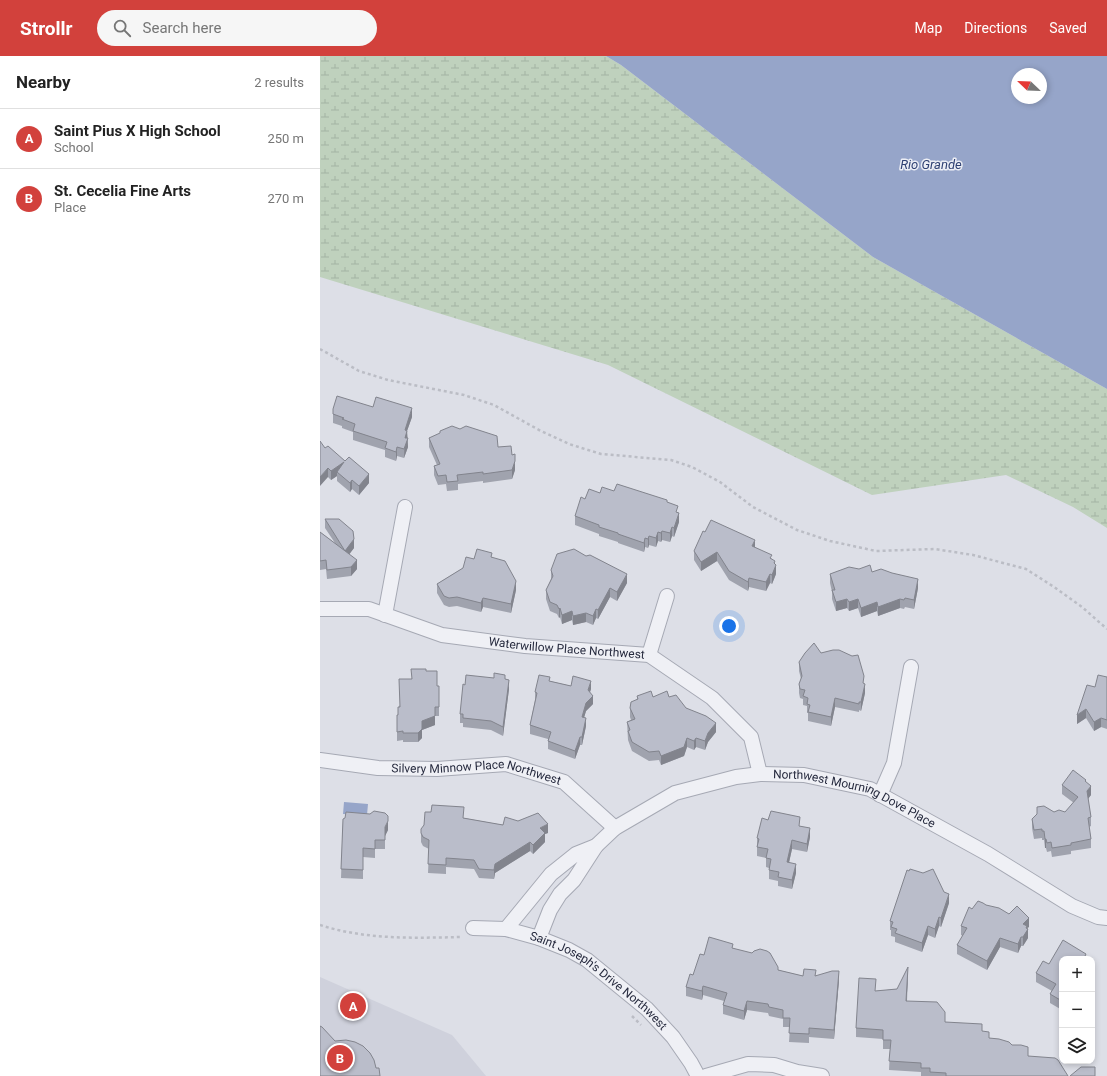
<!DOCTYPE html>
<meta charset="utf-8">
<style>
:root{--surface:#fff;--page:#f6f6f6;--text:#222;--muted:#767676;--line:#e0e0e0;--accent:#d2413c}
body{margin:0;font-family:Roboto,sans-serif;background:var(--page);color:var(--text)}
.controls{position:absolute;right:12px;bottom:12px;display:grid;overflow:hidden;border-radius:8px;box-shadow:0 2px 6px #0003}
.controls button{width:36px;height:36px;display:grid;place-items:center;padding:0;border:0;border-bottom:1px solid var(--line);background:var(--surface);color:var(--text);font:20px sans-serif}
.compass{position:absolute;left:691px;top:12px;width:36px;height:36px;border-radius:50%;background:var(--surface);box-shadow:0 2px 6px #0003;rotate:293deg}
.you{position:absolute;left:409px;top:570px;width:14px;height:14px;margin:-10px;border:3px solid #fff;border-radius:50%;background:#1a73e8;box-shadow:0 0 0 6px #1a73e833}
.badge{display:grid;place-items:center;width:26px;height:26px;border-radius:50%;background:var(--accent);color:#fff;font-size:13px;font-weight:700}
.pin{position:absolute;translate:-50% -50%;border:2px solid #fff;box-shadow:0 1px 4px #0006}
.list{margin:0;padding:0;list-style:none}
h2{display:flex;justify-content:space-between;align-items:center;height:52px;margin:0;padding:0 16px;font-size:17px}
h2 small{font-size:13px;font-weight:400;color:var(--muted)}
.list li{display:grid;grid-template-columns:26px 1fr auto;gap:12px;align-items:center;box-sizing:border-box;height:60px;padding:0 16px;border-top:1px solid var(--line)}
.list b{display:block;font-size:15px;white-space:nowrap}
.list p{margin:0;font-size:13px;white-space:nowrap;color:var(--muted)}
.list em{font-size:13px;font-style:normal;color:var(--muted)}
.icon{flex:none;width:22px;height:22px;fill:none;stroke:currentColor;stroke-width:2;stroke-linecap:round;stroke-linejoin:round}
.map{position:relative;flex:none;width:787px;height:1020px;overflow:hidden}
header{display:flex;align-items:center;gap:24px;box-sizing:border-box;height:56px;padding:0 20px;background:var(--accent);color:#fff}
header strong{font-size:19px}
nav{display:flex;gap:22px;margin-inline-start:auto;font-size:14px}
.search{width:280px;height:36px;background:var(--page);display:flex;align-items:center;gap:10px;box-sizing:border-box;padding:0 14px;border-radius:22px;color:var(--muted);font-size:15px}
main{display:flex}
aside{flex:1;background:var(--surface)}
.map>svg:first-child{display:block}
.built{fill:#cfd1dc}
.wetland{fill:url(#wetland-marsh)}
.water{fill:#96a5c9;fill-rule:evenodd}
.lines{fill:none;stroke-linecap:round;stroke-linejoin:round}
.minor-casing{stroke:#a6a9b4;stroke-width:16}
.path{stroke:#bbbdc5;stroke-width:2.5;stroke-dasharray:3 3;stroke-linecap:butt}
.minor{stroke:#eff0f5;stroke-width:14}
.wall{fill:#a0a3ae}
.shaded-wall{fill:#82848d}
.building{fill:#babdca;stroke:#82848d}
.labels{text-anchor:middle;stroke-width:3;stroke-linejoin:round;paint-order:stroke}
.street-label{font-size:12px;fill:#262a3e;stroke:#eceef5}
.water-label{font-size:13px;font-style:italic;fill:#2f4173;stroke:#eceef5}
</style>
<header>
<strong>Strollr</strong>
<div class="search"><svg class="icon" aria-label="search" viewBox="0 0 24 24"><circle cx="10" cy="10" r="6"/><path d="M15 15l6 6"/></svg>Search here</div>
<nav><a>Map</a><a>Directions</a><a>Saved</a></nav>
</header>
<main>
<aside>
<h2>Nearby<small>2 results</small></h2>
<ul class="list">
<li><span class="badge">A</span><div><b>Saint Pius X High School</b><p>School</p></div><em>250 m</em></li>
<li><span class="badge">B</span><div><b>St. Cecelia Fine Arts</b><p>Place</p></div><em>270 m</em></li>
</ul>
</aside>
<div class="map">
<svg width="787" height="1020" viewBox="0 0 787 1020">
<defs>
<pattern id="wetland-marsh" width="20" height="14" patternUnits="userSpaceOnUse"><rect width="20" height="14" fill="#bfd1bd"/><path d="M1 5h8M5 5V1M11 12h8M15 12V8" fill="none" stroke="#a4b4a4"/></pattern>
</defs>
<rect width="100%" height="100%" fill="#dddfe7"/>
<path class="built" d="M0,921L132,979L166,1020H0Z"/>
<path class="wetland" d="M0,0H286L301,9L553,201L787,333V472L753,451L686,419L552,439L288,309L0,221Z"/>
<path class="water" d="M286,0H787V333L553,201L301,9ZM697,18H721V42H697Z
M24,746L48,748L47,759L23,758Z"/>
<g class="lines">
<defs>
<g id="minor">
<path id="s1" d="M0,553H49L122,579L205,590L329,599L392,642L431,681L440,718"/>
<path d="M65,559L85,451"/>
<path d="M329,599L347,540"/>
<path id="s2" d="M0,704L58,712L117,713L186,708L244,726L295,772"/>
<path d="M560,739L574,707L591,611"/>
<path id="s3" d="M276,790L295,772L355,737L416,721L440,718L484,719L550,733L668,798L752,850L778,861L787,862"/>
<path id="s4" d="M153,872L186,873L219,882L249,894L267,904L327,953L353,981L371,1007L378,1020"/>
<path d="M186,873L231,818L256,798L276,790L254,824L240,838L230,854L219,882"/>
<path d="M386,1020L428,1008L454,1009L477,1016L502,1020"/>
</g>
</defs>
<use href="#minor" class="minor-casing"/>
<path class="path" d="M0,293L39,315L68,324L144,339L174,349L219,374L249,388L281,398L351,404L372,411L400,426L433,451L477,474L510,485L556,495L615,493L653,499L706,513L734,531L762,551L787,573
M0,869C46,884 95,882 142,881
M312,960L321,969"/>
<use href="#minor" class="minor"/>
</g>
<path class="wall" d="M53,351L92,361L87,375L88,391L84,402L77,400L76,405L65,401V394L33,384V376L22,372V370L13,367V353Z
M120,375L178,391L192,399L195,414L192,423L163,427V425L138,428V434L127,435L126,428L118,429L114,419V410L117,409L109,391V382L120,378Z
M5,392L49,427L39,439L32,433L30,436L17,425V420L11,424L8,421Z
M294,435L358,457L359,466L354,481L352,480L350,486L342,484L341,486L338,485L336,491L329,489L328,492L325,491L324,496L298,487V486L279,480V478L255,469V460L265,443L280,437Z
M5,463L34,492L29,498L37,513L31,520L7,523L6,513L0,514V476L15,487L5,472Z
M435,491L452,503L455,508L456,518L452,528L450,527L446,535L429,531L428,535L409,524L397,505L381,515L374,504V495Z
M172,501L196,534L191,557L163,551L161,556L137,550L129,551L124,549L117,537V528L143,512L154,503Z
M539,513L552,516L598,532L594,553L585,551L584,553L580,552L558,560L557,555L541,561L538,552L529,555L527,552L516,555L512,543V536L510,527V518Z
M231,514L307,527L297,545L290,541L278,563L276,562L273,569L266,566L253,569L252,564L242,568L240,561L239,562L237,558L230,555L226,543V534L231,523Z
M501,597L544,628L545,637L541,655L539,654V656L515,651L511,670L488,665V657H487V650L483,649V643L480,642L479,637V628L481,623L479,615V606Z
M106,615L117,630H119V660H115V669L102,674V682L98,686H83V684L77,685V659H78L79,651L91,623Z
M787,621V673L781,671L774,675L766,662L757,668L775,631Z
M185,623L189,633L183,680L171,674L143,671V667H140V658L145,629Z
M230,625L251,630L271,633L270,636L273,648L266,655L264,661L266,670L262,689H260L255,703L228,693V683L210,678V669L215,644V636Z
M317,640L349,641L366,652L396,676L388,686L385,694L376,691L374,694L367,691L364,700L341,709L339,704L329,705L312,695L308,684L307,666L311,664L310,661V652L317,643Z
M766,726L771,739L768,743L771,761V770L769,771L771,783V792L751,795V798L732,801L731,795L727,796L726,792H725L724,784H722V782L714,783L712,772V763L717,759V751L734,756H745L754,747L742,738V729Z
M111,756L144,762L228,777L225,778V786L213,798L210,795L175,817L174,823L159,822L154,813L126,811V818L108,817L109,793L103,790L101,786V777L104,769Z
M23,763L68,774L65,780V793H55V802L43,801V823L21,822Z
M480,770L490,781L487,796L472,793L469,807L476,817L472,833L458,830V825L449,823V812L446,811V802L437,800V782Z
M624,836L629,847L621,871L619,870L615,882L608,879L602,896L575,886V881L571,880V874H570V865Z
M666,849L709,871L707,872L708,882L703,890H701L698,897L680,891L667,914L637,898V889L643,880L641,879V870L652,853Z
M413,893L458,914L483,920H496L519,924L514,983L489,981V987L469,986L470,971H463V963L449,960L448,957L427,954L424,964L403,958V949L404,945L383,939L382,944L366,940V931L373,919L384,899Z
M742,903V954L730,947V938L732,935L716,926V917L729,908Z
M588,920L587,945L625,966L662,975L669,982L692,989L708,1000L748,1020H601V1016L569,1014L570,993H563V983L536,981V972L556,935L577,933Z"/>
<path class="shaded-wall" d="M92,352V361L87,375L88,391L84,402L85,374Z
M77,391V400L76,405V396Z
M195,405V414L192,423V414Z
M24,406L17,416V420L11,424V415Z
M8,412V421L0,430V421Z
M49,418V427L39,439V430Z
M32,424V433L30,436V427Z
M359,457V466L354,481V472Z
M352,471V480L350,486V477Z
M342,475V484L341,486V477Z
M338,476V485L336,491V482Z
M329,480V489L328,492V483Z
M325,482V491L324,496V487Z
M34,483V492L25,504V495Z
M435,484V493L432,490Z
M397,496V505L381,515V506Z
M37,504V513L31,520V511Z
M455,505V511L456,509V518L452,528V519L454,507Z
M307,518V527L297,545V536Z
M450,518V527L446,535V526Z
M429,522V531L428,535V526Z
M598,523V532L594,553V544Z
M196,525V534L191,557V548Z
M290,532V541L278,563V554Z
M163,542V551L161,556V547Z
M527,543V552L516,555V546Z
M538,543V552L529,555V546Z
M580,543V552L558,560V551Z
M557,546V555L541,561V552Z
M240,552V561L239,562V553Z
M276,553V562L273,569V560Z
M252,555V564L242,568V559Z
M266,557V566L253,569V560Z
M189,624V633L183,680V671Z
M271,625V633L268,642V634Z
M545,628V637L541,655V646Z
M273,640V648L266,655L262,669V661L266,647Z
M515,642V651L511,670V661Z
M766,653V662L757,668V659Z
M115,660V669L102,674V682L98,686V677L102,665Z
M266,662V670L262,689V681Z
M781,662V671L774,675V666Z
M396,667V676L388,686L385,694V685L388,677Z
M260,681V689L255,703V695Z
M367,682V691L364,700L341,709V700Z
M376,682V691L374,694V685Z
M771,730V739L767,744V735Z
M68,765V774L65,780V793V771Z
M228,768V777L225,778V786L213,798V789L220,772Z
M490,772V781L487,796V788Z
M725,783H726V792H725Z
M472,784V793L467,815V806Z
M210,786V795L175,817L174,823V814L175,808Z
M476,808V817L472,833V824Z
M629,838V847L621,871V862Z
M619,861V870L615,882V873Z
M709,862V871L707,872L708,873V882L703,890V868Z
M608,870V879L602,896V887Z
M701,881V890L698,897V888Z
M680,882V891L667,914V905Z
M773,905V914L772,916V907Z
M588,911V920L586,954V945Z
M519,915V924L514,983V974Z
M383,930V939L382,944V935Z
M427,945V954L424,964V955Z"/>
<path class="building" d="M17,340L53,351L56,341L92,352L85,374L87,375L85,382H88L84,393L77,391L76,396L65,392L67,386L33,375L35,368L22,363L24,362L13,358V353Z
M132,370L140,373L146,370L177,380L178,391L191,390L192,399L195,398V405L192,414L163,418V416L137,419L138,425L127,426L126,419L118,420L114,410L120,408L109,382L120,377V375Z
M0,385L5,392L8,390L25,405L29,401L49,418L39,430L32,424L30,427L17,416L24,406L11,415L8,412L0,421Z
M297,428L347,444V446L358,450L356,456L359,457L354,472L352,471L350,477L342,475L341,477L338,476L336,482L329,480L328,483L325,482L324,487L298,478V477L279,471V469L255,460L261,441L265,443L269,433L280,437L282,431L294,435Z
M5,463H19L33,475L34,483L25,495Z
M391,464L435,484L432,490L452,499L450,502L455,505L454,507L456,509L452,519L450,518L446,526L429,522L428,526L409,515L397,496L381,506L374,495L383,475L385,476Z
M0,476L37,504L31,511L7,514L6,504L0,505Z
M157,493L172,497L171,501L185,505L196,525L191,548L163,542L161,547L137,541L129,542L124,540L117,528L143,512L146,501L154,503Z
M254,493L266,500L270,499L307,518L297,536L290,532L278,554L276,553L273,560L266,557L253,560L252,555L242,559L240,552L239,553L237,549L230,546L226,534L233,520L231,514L237,498Z
M550,509L552,516L561,513L572,517L598,523L594,544L585,542L584,544L580,543L558,551L557,546L541,552L538,543L529,546L527,543L516,546L512,534H515L510,518L529,511L539,513Z
M494,587L501,597L513,594H519L532,600L538,599L544,620L543,627L545,628L541,646H539V648L515,642L511,661L488,656L490,649L487,648L488,642L483,640L485,634L480,633L479,628L482,620L479,606L485,597Z
M91,613H106V615H117V630H119V651H115V660L102,665V673L98,677H83V675L77,676V659H78V651H80L79,623H92Z
M174,617L185,619V623L189,624L183,671L171,665L143,662V658H140L143,628L145,629L146,619L174,622Z
M219,619L230,621L229,625L251,630L253,620L271,625L268,634L273,640L266,647L262,661L266,662L262,681H260L255,695L228,685L231,676L210,669L217,637L215,636Z
M778,619L787,621V664L781,662L774,666L766,653L757,659L767,629L775,631Z
M331,635L333,641L347,635L349,641L356,639L366,652L386,660L396,667L388,677L385,685L376,682L374,685L367,682L364,691L341,700L339,695L329,696L312,686L308,675L310,674L307,666L315,663L310,652L311,646L318,643L317,640Z
M753,714L766,724L765,725L771,730L767,735L771,761L768,762L771,783L751,787V789L732,792L731,786L727,787L726,783H725L724,775H722V773L714,774L712,763L717,758V751L724,750L734,756L739,754L745,756L758,741L742,729Z
M112,749L144,751L143,762L183,769L185,761L198,765L218,757L228,768L220,772L225,777L213,789L210,786L175,808L174,814L159,813L154,804L126,802V809L108,808L109,784L103,781L101,777V773L104,769L105,756H111Z
M54,755L65,757L68,760V765L65,771V784H55V793L43,792V814L21,813L23,763L25,762L26,756L50,758Z
M451,755L480,761L479,770L490,772L487,788L472,784L467,806L476,808L472,824L458,821L459,816L449,814L451,803L446,802L448,793L437,791L439,783L437,782L442,762L448,764Z
M590,813L603,817L613,813L624,836L629,838L621,862L619,861L615,873L608,870L602,887L575,877L577,873L571,871L573,866L570,865L587,814L589,815Z
M658,845L663,847L666,849L679,852L689,858L697,850L709,862L703,868L707,870L706,872L708,873L703,881H701L698,888L680,882L667,905L637,889L647,872L641,870L649,851L652,853Z
M389,881L413,888L412,892L432,897L434,895L440,893L447,895L450,897L458,911V914L483,920L484,913L496,914L495,920L512,915H519L514,974L489,972V978L469,977L470,962H463V954L449,951L448,948L427,945L424,955L403,949L407,937L383,930L382,935L366,931L370,918L373,919L380,898L384,899Z
M743,884L766,898L765,900L770,903H742V945L730,938L736,928L716,917L723,905L729,908Z
M588,911L586,945L617,946L625,956V966L662,968V975L669,976V982L679,983L689,986L692,989H701L708,991V1000L735,1002L738,1004L748,1020H626V1017L610,1016V1012H601V1007L569,1005L571,984H563V974L536,972L539,922L556,923L555,935L577,933Z
M0,970L2,971L15,985L26,984L35,986L43,990L50,997L54,1004L56,1012H59L60,1020H0Z
M761,1011H775V1020H750Z"/>
<g class="labels">
<g class="street-label">
<text dy="4" stroke="none"><textPath href="#s1" startOffset="252">Waterwillow Place Northwest</textPath></text>
<text dy="4" stroke="none"><textPath href="#s2" startOffset="158">Silvery Minnow Place Northwest</textPath></text>
<text dy="4" stroke="none"><textPath href="#s3" startOffset="282">Northwest Mourning Dove Place</textPath></text>
<text dy="4" stroke="none"><textPath href="#s4" startOffset="141">Saint Joseph's Drive Northwest</textPath></text>
</g>
<g class="water-label">
<text x="611" y="113">Rio Grande</text>
</g>
</g>
</svg>
<div class="controls">
<button>+</button>
<button>−</button>
<button><svg class="icon" aria-label="layers" viewBox="0 0 24 24"><path d="M12 4l9 5-9 5-9-5zM3 14l9 5 9-5"/></svg></button>
</div>
<svg class="compass" viewBox="-18 -18 36 36"><path d="M0-13l5 13h-10z" fill="#e53935"/><path d="M0 13l5-13h-10z" fill="#767676"/></svg>
<div class="you"></div>
<div class="pin badge" style="left:33px;top:950px">A</div>
<div class="pin badge" style="left:20px;top:1002px">B</div>
</div>
</main>
